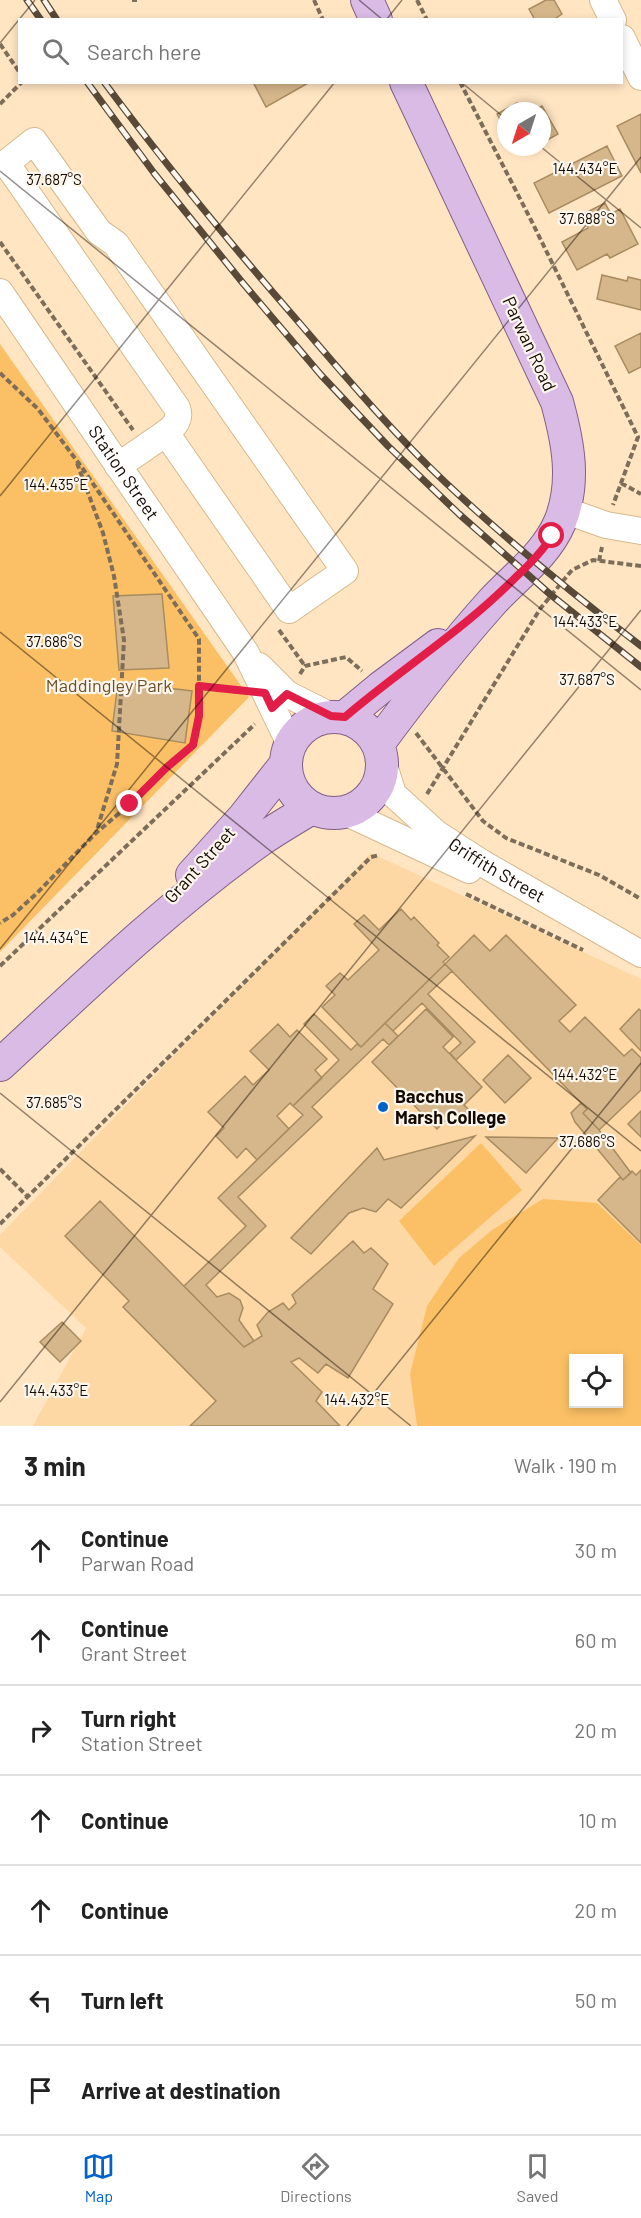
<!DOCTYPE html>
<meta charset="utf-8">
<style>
:root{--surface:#fff;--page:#f2f2f2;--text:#222;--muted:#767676;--line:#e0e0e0;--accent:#0063cb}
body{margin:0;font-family:Barlow,sans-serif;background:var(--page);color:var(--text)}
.controls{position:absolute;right:18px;bottom:18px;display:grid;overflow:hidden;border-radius:0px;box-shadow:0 3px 9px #0003}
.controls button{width:54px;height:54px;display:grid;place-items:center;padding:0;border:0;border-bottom:2px solid var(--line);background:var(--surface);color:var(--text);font:30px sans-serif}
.compass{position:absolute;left:497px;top:102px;width:54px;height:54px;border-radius:50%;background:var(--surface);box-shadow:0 3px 9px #0003;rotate:219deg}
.stop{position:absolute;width:18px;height:18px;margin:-14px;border:4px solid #e11d48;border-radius:50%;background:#fff}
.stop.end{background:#e11d48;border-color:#fff;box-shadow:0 2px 6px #0008}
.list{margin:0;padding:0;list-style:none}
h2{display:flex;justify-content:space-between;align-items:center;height:78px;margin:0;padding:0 24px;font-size:26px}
h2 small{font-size:20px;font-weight:400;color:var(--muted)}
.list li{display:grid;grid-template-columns:39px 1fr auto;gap:18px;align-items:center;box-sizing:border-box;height:90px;padding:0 24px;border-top:2px solid var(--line)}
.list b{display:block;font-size:22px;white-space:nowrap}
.list p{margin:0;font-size:20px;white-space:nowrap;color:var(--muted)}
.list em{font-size:20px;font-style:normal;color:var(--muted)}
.icon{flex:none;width:33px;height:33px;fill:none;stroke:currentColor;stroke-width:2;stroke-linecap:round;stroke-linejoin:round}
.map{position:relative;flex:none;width:641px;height:1426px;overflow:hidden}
.search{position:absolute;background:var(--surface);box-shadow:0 3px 9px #0003;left:18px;right:18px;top:18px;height:66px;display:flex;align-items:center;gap:15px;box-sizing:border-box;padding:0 21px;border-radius:0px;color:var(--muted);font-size:22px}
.sheet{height:708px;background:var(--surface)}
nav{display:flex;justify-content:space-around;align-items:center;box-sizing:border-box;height:84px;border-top:2px solid var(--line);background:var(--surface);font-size:16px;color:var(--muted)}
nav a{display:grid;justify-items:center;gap:3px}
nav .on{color:var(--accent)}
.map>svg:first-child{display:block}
.built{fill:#fdd8a4;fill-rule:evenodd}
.green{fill:#fbc065;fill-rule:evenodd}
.building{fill:#d6b78b;stroke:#a88b60;stroke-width:1.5}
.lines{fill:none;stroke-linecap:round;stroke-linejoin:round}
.minor-casing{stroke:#d7b98d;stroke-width:28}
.major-casing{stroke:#835f89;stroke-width:34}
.path{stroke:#7e6d58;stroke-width:4;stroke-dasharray:6 3;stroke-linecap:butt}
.minor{stroke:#fff;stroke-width:26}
.major{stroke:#d9bbe5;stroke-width:32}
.rail-casing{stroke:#584938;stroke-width:7}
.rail{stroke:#fcf6ed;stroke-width:4.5;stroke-dasharray:14;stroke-linecap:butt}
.route{stroke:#e11d48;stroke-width:8}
.ticks{fill:none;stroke:#130900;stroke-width:1.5;stroke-opacity:0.45}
.poi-dot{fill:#0063cb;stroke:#fcf6ed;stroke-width:2}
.labels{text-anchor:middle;stroke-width:4.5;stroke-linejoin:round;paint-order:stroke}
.street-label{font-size:18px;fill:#130900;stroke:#fcf6ed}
.park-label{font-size:18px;fill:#6b5129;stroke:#fcf6ed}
.poi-label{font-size:18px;font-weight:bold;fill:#130900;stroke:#fcf6ed;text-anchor:start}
.ticks-label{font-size:15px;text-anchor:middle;fill:#130900;stroke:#fcf6ed;stroke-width:4.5;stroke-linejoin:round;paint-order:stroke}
</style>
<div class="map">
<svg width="641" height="1426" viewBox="0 0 641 1426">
<rect width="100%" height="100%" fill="#ffe5c2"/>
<path class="built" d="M371,853L641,979V1426H33L86,1328L0,1247V1235ZM574,1358H618V1404H574Z"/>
<path class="green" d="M0,344L249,697L0,952Z
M481,1143L522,1190L434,1266L399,1221Z
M543,1199L597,1203L641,1245V1426H417L410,1374L427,1306L459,1258L492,1230ZM574,1358H618V1404H574Z"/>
<path class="building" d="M546,0H554L562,14L553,20H535L529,9Z
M253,82H310L266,107Z
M517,103L521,111H506V130L497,114Z
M542,106L558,134L542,143V111H533Z
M641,114V173L617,126Z
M607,146L622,176L549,213L534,183Z
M605,203L611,214L620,209L638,244L610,258L607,254L577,270L562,242L588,228L581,215Z
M602,275L627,281L628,277L641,280V310L597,299Z
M641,333V367L629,373L615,346Z
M162,594L169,668L119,670L113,596Z
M118,682L192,691L185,743L112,731Z
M401,909L411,920L414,917L439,943L437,945L449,957L443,962L445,964L361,1047L322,1007L335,995L326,986L340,973L348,980L379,950L354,924L364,915L379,930Z
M474,935L490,951L506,935L576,1005L559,1021L570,1032L585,1017L624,1056L632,1049L641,1058V1090L599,1130L583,1113L587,1109L445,964Z
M445,964L452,971L428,994L475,1042L456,1060L450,1053L461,1043L422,1003L393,1031L385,1023Z
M426,1009L453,1037L443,1047L482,1087L464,1105L469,1110L459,1121L452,1114L437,1129L372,1062Z
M639,1009L641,1011V1051L620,1029Z
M314,1014L351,1050L357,1044L361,1047L385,1023L398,1036L389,1045L383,1039L312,1107L322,1117L238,1197L266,1226L206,1285L217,1297L229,1293L240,1300L243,1308L239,1320L254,1341L244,1347L184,1286L246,1226L218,1198L303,1115L293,1106L339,1060L304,1024Z
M278,1024L290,1037L297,1030L327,1059L315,1070L322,1078L293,1106L290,1103L277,1116L289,1129L257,1160L246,1148L237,1158L216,1136L224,1128L208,1112L245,1076L253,1085L269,1070L250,1051Z
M508,1055L531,1078L505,1103L483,1080Z
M581,1103L587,1109L583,1113L599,1130L631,1173L623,1180L575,1122L571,1113Z
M641,1111V1137L628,1124Z
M475,1136L401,1208L388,1199L376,1212L363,1208L349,1213L311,1254L291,1238L377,1148L384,1160Z
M486,1137L558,1138L526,1173Z
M641,1170V1243L598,1200L620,1177L623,1180L632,1171L636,1175Z
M100,1201L244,1347L262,1336L257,1325L268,1312L283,1303L289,1310L296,1303L292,1295L353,1241L364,1253L371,1248L388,1264L373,1289L393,1304L348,1378L326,1364L318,1373L299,1358L291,1362L322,1392L316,1401L340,1426H190L216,1401L123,1307L129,1301L65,1236Z
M62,1322L81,1341L60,1362L40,1342Z"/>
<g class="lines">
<defs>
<g id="minor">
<path d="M603,0L613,20"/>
<path d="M622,38L641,77"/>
<path d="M34,141L99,232L116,244L345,571L289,610L166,433C175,426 181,419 177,408L6,163Z"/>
<path id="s1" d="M0,292L246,653L290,744"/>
<path d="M118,466L166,433"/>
<path d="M564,510L606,525L641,531"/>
<path d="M259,666L287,694L331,716"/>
<path id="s2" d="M382,759L393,794L437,834L482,863L641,954"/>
<path d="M345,812L469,870"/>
</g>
<path id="major" d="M367,0L376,20
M286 765a48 48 0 1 1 96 0a48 48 0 1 1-96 0Z
M345,717L380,688L438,645
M378,744C415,694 451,648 492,602C516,576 546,555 560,522C576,482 568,442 557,402L406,82
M192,875L244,817L285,765
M0,1065C84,987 168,906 262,839C278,828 295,818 312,808"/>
</defs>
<use href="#minor" class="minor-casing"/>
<use href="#major" class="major-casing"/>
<path class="path" d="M132,0H137
M314,0L323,20
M417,0L427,20
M0,44L20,73
M460,82L531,220L638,437L613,505
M0,104L22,82
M0,242L133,430
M0,373L38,409L83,469L199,639V715L193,745L166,768L130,804L96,833L36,894L13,915L0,923
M77,463L103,533L114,576L124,640L117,764L96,833
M621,483L641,494
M599,561L602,547
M279,630L305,666
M300,674L305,666L346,657L362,671
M199,686L240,692
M416,733L483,821L506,838L599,875L641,899
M427,794L540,609L572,570L593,560L641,566
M466,894L583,950
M0,966L255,724
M0,1169L27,1196
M0,1224L371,857L380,855"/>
<use href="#minor" class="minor"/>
<use href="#major" class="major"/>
<defs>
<path id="rail" d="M27,0L41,20
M44,0L57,20
M87,82L154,173L242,282L321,375L388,446L459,514L551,595L641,667
M104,82C165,164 229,242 296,319C344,375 392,432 446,483C508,541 574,595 641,646"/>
</defs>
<use href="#rail" class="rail-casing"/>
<use href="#rail" class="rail"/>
</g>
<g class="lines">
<path class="route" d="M130,804L166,768L193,745L199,716V686L265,693L272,708L287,694L331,716L345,717C401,669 464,630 516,577C530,564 542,552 552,536"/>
</g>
<path class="ticks" d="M359,0L383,20M386,20L402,0M0,43L35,0M461,82L506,119M541,147L641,228M0,171L641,690M0,496L335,82M0,632L641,1151M0,949L641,157M0,1093L411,1426M0,1402L641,610M347,1426L641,1063"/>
<circle class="poi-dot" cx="383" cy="1107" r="6"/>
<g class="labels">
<g class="street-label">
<text transform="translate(529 344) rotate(65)" y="6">Parwan Road</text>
<text dy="6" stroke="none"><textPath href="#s1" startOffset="219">Station Street</textPath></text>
<text transform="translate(200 865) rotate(-48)" y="6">Grant Street</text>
<text dy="6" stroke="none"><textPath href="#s2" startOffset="166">Griffith Street</textPath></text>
</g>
<g class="park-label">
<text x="109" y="692">Maddingley Park</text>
</g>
<g class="poi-label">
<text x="395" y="1103">Bacchus<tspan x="395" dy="21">Marsh College</tspan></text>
</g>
</g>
<g class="ticks-label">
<text x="585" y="174">144.434°E</text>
<text x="54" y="185">37.687°S</text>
<text x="587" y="224">37.688°S</text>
<text x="56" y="490">144.435°E</text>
<text x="585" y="627">144.433°E</text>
<text x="54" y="647">37.686°S</text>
<text x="587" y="685">37.687°S</text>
<text x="56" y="943">144.434°E</text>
<text x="585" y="1080">144.432°E</text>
<text x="54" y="1108">37.685°S</text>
<text x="587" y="1147">37.686°S</text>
<text x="56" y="1396">144.433°E</text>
<text x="357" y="1405">144.432°E</text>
</g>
</svg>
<div class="controls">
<button><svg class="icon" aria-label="locate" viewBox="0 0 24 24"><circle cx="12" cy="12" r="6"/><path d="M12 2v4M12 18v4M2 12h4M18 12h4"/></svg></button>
</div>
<svg class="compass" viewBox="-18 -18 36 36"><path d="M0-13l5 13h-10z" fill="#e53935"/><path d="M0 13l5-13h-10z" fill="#767676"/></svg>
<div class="stop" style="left:552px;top:536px"></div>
<div class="stop end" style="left:130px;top:804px"></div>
<div class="search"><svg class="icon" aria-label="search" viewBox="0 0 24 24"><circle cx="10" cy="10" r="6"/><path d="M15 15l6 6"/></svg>Search here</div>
</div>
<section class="sheet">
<h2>3 min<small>Walk · 190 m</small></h2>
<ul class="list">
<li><svg class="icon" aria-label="ahead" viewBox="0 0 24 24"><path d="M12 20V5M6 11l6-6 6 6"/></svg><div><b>Continue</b><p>Parwan Road</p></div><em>30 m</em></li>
<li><svg class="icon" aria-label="ahead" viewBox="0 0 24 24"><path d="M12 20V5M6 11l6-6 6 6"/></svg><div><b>Continue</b><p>Grant Street</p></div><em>60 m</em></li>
<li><svg class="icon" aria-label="right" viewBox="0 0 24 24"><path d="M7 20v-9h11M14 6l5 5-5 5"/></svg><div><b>Turn right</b><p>Station Street</p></div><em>20 m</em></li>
<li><svg class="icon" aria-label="ahead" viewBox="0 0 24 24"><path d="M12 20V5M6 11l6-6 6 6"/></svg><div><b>Continue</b></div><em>10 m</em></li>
<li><svg class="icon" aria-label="ahead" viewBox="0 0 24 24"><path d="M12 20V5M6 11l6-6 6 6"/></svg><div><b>Continue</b></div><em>20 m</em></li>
<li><svg class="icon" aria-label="left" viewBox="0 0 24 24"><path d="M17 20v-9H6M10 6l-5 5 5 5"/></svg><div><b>Turn left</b></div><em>50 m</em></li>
<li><svg class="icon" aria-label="arrive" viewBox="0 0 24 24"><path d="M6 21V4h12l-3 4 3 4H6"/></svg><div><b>Arrive at destination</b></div></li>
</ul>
</section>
<nav>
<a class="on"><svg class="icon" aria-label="map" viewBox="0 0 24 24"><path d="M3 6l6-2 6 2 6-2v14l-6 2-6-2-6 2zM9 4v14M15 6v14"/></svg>Map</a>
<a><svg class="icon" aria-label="directions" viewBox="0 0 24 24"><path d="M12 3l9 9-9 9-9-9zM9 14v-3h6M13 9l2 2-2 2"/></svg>Directions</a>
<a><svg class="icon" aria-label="saved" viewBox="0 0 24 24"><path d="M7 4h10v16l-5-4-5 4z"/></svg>Saved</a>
</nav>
